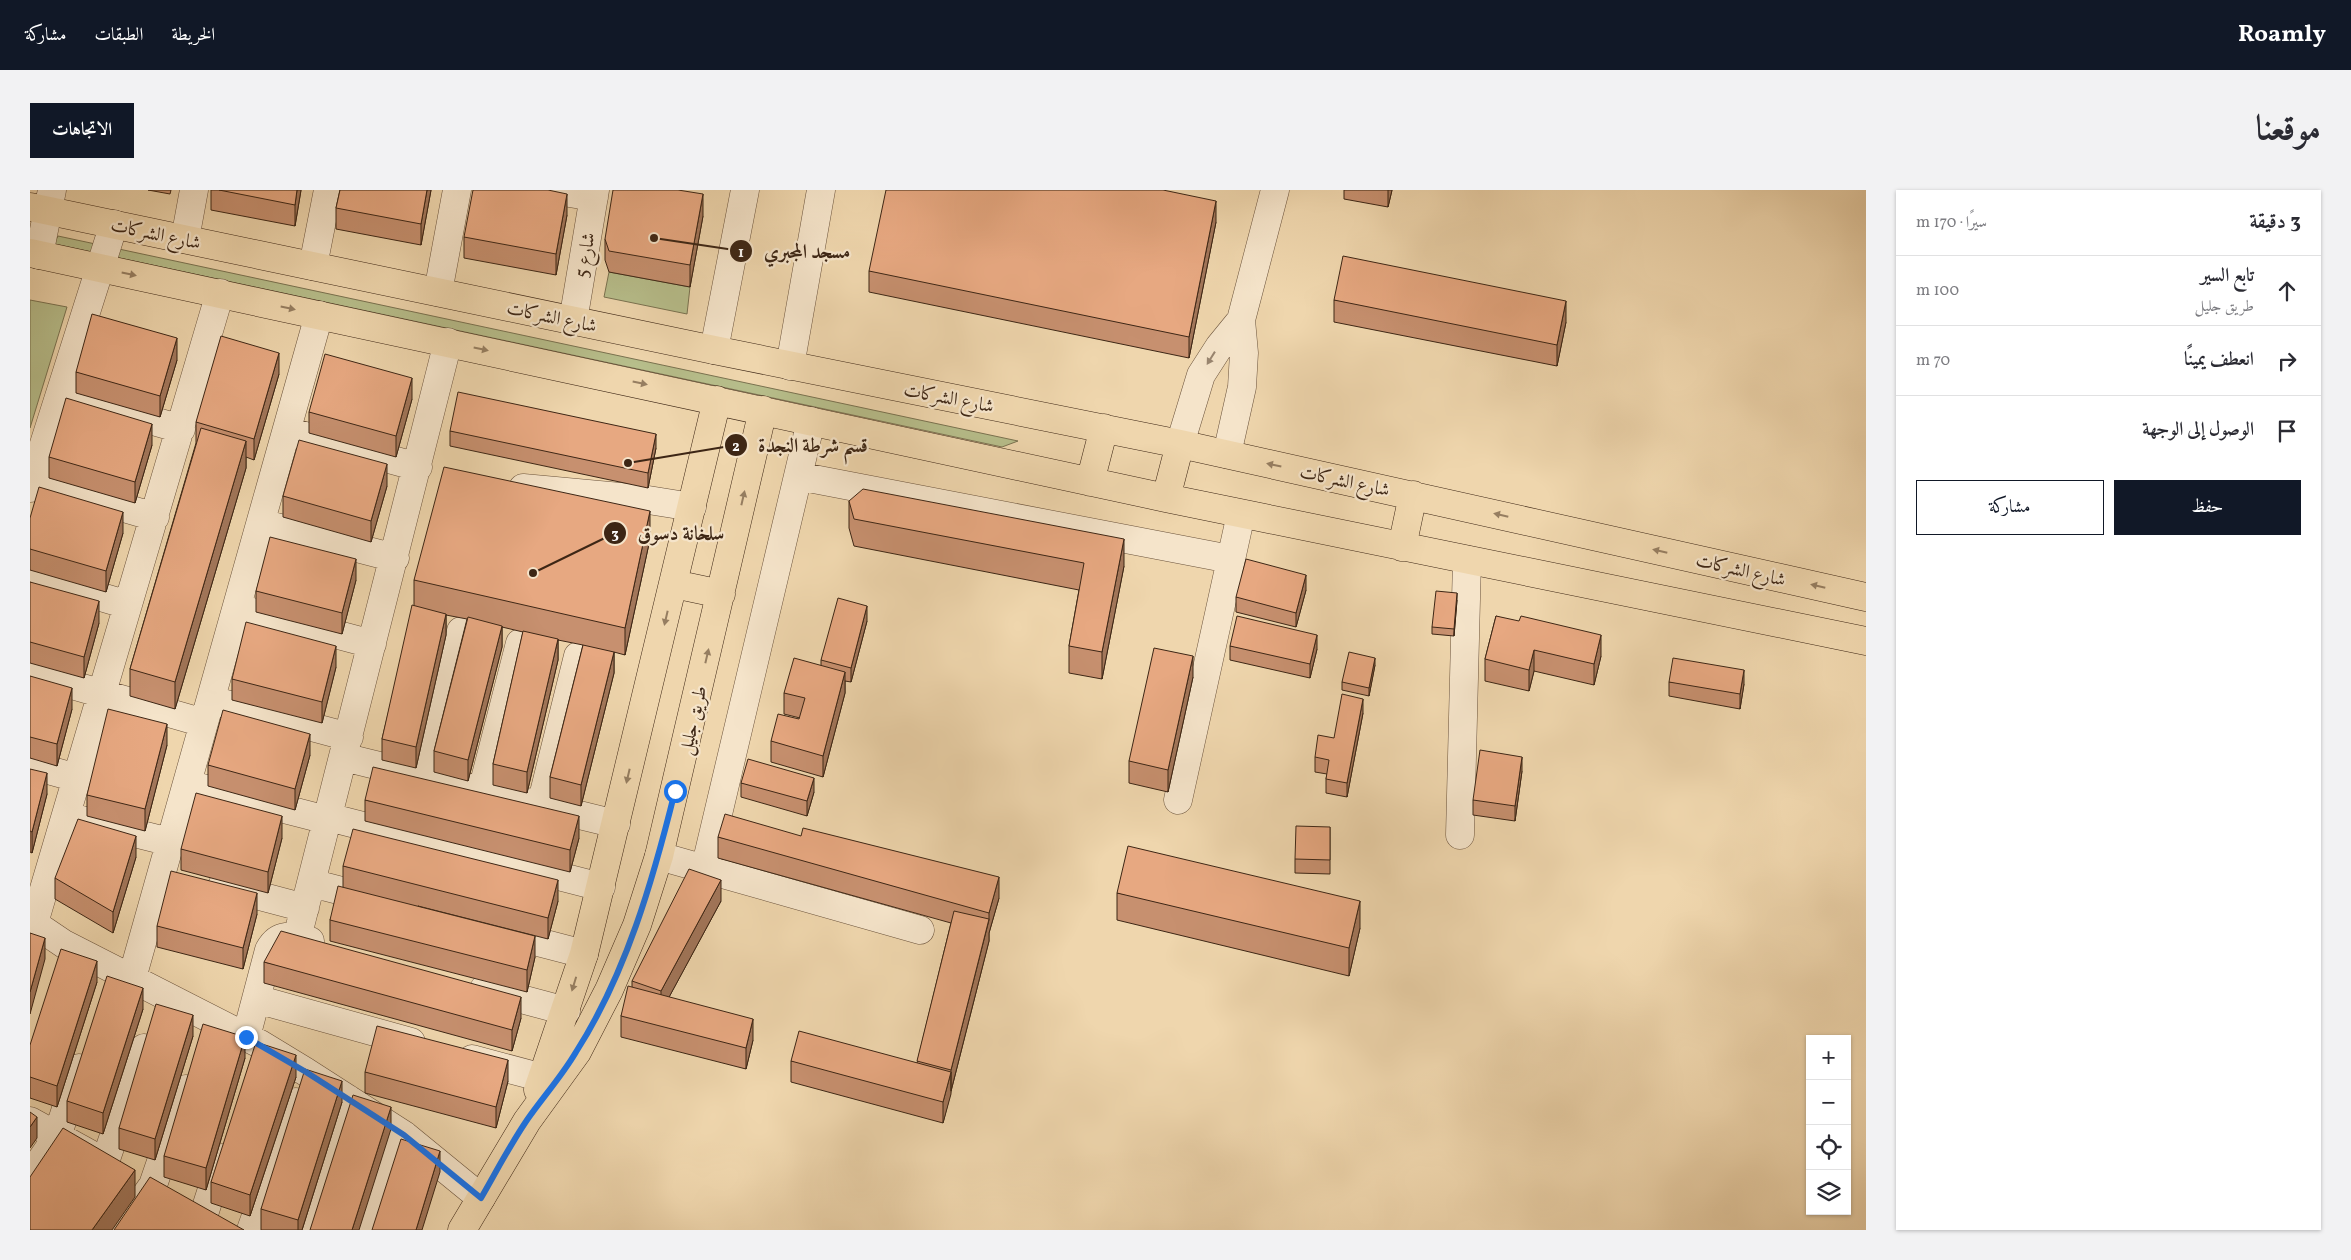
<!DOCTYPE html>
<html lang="ar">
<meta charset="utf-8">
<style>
:root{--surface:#fff;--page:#f2f2f3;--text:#2b2b33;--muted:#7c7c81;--line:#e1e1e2;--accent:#111827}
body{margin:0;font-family:Vollkorn,Amiri,serif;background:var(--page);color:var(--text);direction:rtl}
.controls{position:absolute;right:15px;bottom:15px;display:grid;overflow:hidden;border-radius:0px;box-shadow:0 1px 4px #0004}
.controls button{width:45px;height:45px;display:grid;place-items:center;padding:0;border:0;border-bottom:1px solid var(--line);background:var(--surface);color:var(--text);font:25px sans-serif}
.stop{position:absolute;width:15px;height:15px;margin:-11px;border:4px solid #1a73e8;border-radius:50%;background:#fff}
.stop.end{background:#1a73e8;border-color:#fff;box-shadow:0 1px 5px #0008}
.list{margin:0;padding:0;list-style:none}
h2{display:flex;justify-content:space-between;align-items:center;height:65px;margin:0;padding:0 20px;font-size:21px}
h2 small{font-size:16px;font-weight:400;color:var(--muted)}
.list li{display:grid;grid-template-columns:32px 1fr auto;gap:15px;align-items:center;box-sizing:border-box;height:70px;padding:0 20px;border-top:1px solid var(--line)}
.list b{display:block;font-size:19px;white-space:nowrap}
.list p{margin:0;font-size:16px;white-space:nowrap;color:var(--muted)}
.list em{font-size:16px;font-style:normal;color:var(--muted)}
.actions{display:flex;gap:10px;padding:15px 20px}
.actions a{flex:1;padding:11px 0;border:1px solid var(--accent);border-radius:0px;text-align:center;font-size:18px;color:var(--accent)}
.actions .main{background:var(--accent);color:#fff}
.icon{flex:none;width:28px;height:28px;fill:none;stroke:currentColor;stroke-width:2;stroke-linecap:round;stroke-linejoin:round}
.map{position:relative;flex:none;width:1836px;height:1040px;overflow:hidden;direction:ltr;border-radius:0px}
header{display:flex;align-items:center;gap:30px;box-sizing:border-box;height:70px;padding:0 25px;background:var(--accent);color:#fff}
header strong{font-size:24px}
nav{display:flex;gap:28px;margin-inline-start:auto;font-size:18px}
.intro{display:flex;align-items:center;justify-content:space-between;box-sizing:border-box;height:120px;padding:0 30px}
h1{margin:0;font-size:35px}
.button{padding:12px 22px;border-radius:0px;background:var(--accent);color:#fff;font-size:18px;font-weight:700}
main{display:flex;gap:30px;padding:0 30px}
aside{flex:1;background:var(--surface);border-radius:0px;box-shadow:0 1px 4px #0004}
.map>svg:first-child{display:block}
.green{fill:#b7be8b;stroke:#7a7250}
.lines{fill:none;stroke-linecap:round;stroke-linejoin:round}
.minor-casing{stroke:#6a523b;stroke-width:29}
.major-casing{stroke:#3d2615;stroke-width:29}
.minor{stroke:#f5e4ca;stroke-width:28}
.major{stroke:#efd6ad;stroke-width:28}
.wall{fill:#c7906f;stroke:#3d2615}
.shaded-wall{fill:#a2765a;stroke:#3d2615}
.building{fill:#e7a881;stroke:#3d2615}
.oneway{fill:#967e61}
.oneway2{fill:#998570}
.route{stroke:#1a73e8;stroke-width:6}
.labels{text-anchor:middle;stroke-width:4.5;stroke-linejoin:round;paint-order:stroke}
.street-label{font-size:19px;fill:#3d2615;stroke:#f5e4ca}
.leader{fill:none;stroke:#3d2615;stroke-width:2}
.callout-dot{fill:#3d2615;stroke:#f5e4ca;stroke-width:2}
.mark-label{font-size:15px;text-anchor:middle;font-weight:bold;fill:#fff}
.callout-label{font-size:20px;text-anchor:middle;font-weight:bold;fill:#3d2615;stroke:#f5e4ca;stroke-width:4.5;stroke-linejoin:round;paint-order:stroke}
</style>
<header>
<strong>Roamly</strong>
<nav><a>الخريطة</a><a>الطبقات</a><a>مشاركة</a></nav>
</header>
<div class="intro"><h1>موقعنا</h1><a class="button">الاتجاهات</a></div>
<main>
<aside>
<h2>3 دقيقة<small>سيرًا · 170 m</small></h2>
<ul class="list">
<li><svg class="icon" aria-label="ahead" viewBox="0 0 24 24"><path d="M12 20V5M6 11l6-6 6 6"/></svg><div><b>تابع السير</b><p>طريق جليل</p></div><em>100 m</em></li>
<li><svg class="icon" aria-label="right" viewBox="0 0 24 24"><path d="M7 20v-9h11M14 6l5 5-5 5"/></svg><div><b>انعطف يمينًا</b></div><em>70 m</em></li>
<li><svg class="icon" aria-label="arrive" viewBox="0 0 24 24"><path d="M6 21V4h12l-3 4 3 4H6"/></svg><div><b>الوصول إلى الوجهة</b></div></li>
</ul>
<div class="actions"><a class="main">حفظ</a><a>مشاركة</a></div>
</aside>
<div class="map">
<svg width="1836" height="1040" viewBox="0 0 1836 1040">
<rect width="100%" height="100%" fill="#efd6ad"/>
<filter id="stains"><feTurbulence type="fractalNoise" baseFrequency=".004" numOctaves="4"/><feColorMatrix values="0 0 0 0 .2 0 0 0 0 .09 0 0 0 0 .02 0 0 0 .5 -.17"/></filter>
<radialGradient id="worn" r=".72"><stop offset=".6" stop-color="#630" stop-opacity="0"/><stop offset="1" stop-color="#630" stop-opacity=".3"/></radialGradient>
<path class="green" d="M28,46L988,251L972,257L24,54Z
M579,82L660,97L657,124L574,107Z
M0,110L37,117L0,238Z"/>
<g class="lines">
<defs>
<path id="minor" d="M521,0L564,7
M155,49L164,0
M9,65L22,0
M283,76L298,0
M408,102L427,0
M543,131L565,0
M684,160L715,0
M760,176L791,0
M30,204L151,239
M257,241L388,277
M1150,254L1171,185L1189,157L1211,130
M1197,264L1212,197L1214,163L1211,130L1245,0
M768,286L1200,369
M2,291L125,327
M0,298L84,34
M493,298L612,309L662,317
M231,333L365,368
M0,386L98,415
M207,418L342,454
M0,483L174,533
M181,510L319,547
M313,567L586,634
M0,575L47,588
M395,587L431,441
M157,594L297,630
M452,601L490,453
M1148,610L1211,324
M511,615L548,466
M36,626L140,652
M298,627L571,697
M1430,645L1437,370
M629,666L890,740
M675,679L781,231
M281,693L343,709
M192,696L275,718
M0,731L34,754L230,854L276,882L374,945L451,1008
M4,733L190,103
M469,742L554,764
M267,748L418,152
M102,788L289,125
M454,799L536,821
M226,809L381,852
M216,847L239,760C249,742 262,746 280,751
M442,869L513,888
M0,931L60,964
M75,972L114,858
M0,986L27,947L49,878
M174,1024L192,968
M91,1040L123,995L156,899
M221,1040L266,912
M278,1040L318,909
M340,1040L374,945"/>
<path id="major" d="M0,17L684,160L1150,254L1836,407
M0,63L1136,308L1836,451
M1060,292L1074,238
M1136,308L1150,254
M1372,357L1383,305
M644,394L691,404
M508,900L554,764L687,210
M432,1040L497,931L547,862L579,800L607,735L629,666L733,220"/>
</defs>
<use href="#minor" class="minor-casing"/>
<use href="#major" class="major-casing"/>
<use href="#minor" class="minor"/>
<use href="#major" class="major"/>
</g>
<path class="wall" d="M118,0H141L140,4Z
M181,0H271L265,36L181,20Z
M310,0H401L391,55L306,39V18Z
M1314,0H1362L1358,17L1314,9Z
M537,25L526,85L434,68V47Z
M673,26L660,97L579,82L575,70V49Z
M1186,32L1159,168L839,102V81Z
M1304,110L1536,132L1527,176L1304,132Z
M147,170L130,227L46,203V182Z
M249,184L224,270L216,267V278L145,519L100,506V479L166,253V232Z
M382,209L366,267L279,243V222Z
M420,241L626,258L618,298L420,256Z
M122,255L105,313L19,288V267Z
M357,296L341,352L253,327V306Z
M819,311L1094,376L1072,489L1039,483V456L1049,400L824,356L819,338Z
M0,328L93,343L76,402L0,380Z
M620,349L595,465L584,462V483L551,616L520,608V587L553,455L528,450V470L497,603L463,595V574L493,442L472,437V457L438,591L404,582V561L437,429L416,425V445L386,578L352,570V549L384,416V390Z
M326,390L312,444L226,422V401Z
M0,392L69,433L54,488L0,473Z
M1276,400L1266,437L1206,422V407Z
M1427,410L1424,446L1402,444V437Z
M1466,426L1571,466L1564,495L1504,481L1499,501L1455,491V469Z
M837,431L821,492L815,491V503L793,587L741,572V551L769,529L770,528L754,524V503L791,476V470Z
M1200,456L1287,459L1280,488L1200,470Z
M1345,475L1339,506L1312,500V492Z
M306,477L292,533L202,510V489Z
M0,486L42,519L27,576L0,568Z
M1163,487L1138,602L1099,593V571Z
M1639,492L1714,494L1710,519L1639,506Z
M1333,523L1317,607L1296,603V589L1297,584L1285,582V567L1304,548Z
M137,555L115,641L57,626V605Z
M280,565L265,620L178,596V575Z
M0,579L17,604L2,663L0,662Z
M1492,581L1485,631L1443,625V610Z
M711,593L784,602L777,626L711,607Z
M335,610L549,648L540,682L335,631Z
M1300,637V684L1265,683V669Z
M688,647L969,708L959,743V751L913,933L761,892V871L887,873L921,733L688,668Z
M252,648L238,703L151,680V659Z
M106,667L83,743L25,709V688Z
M313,676L528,711L518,749L388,716L505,767L497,802L300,751V730L313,697Z
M1087,703L1330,738L1319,786L1087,730Z
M691,711L639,807L723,850L716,879L591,847V826L602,797V791Z
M227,724L213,779L127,757V736Z
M234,772L491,828L482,861L234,793Z
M67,792L27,917L0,908V855Z
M113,819L73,944L37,932V911Z
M163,846L125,970L89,959V938Z
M215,868L176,1000L134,987V966Z
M335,882L478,891L466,938L335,903Z
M266,887L220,1026L181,1013V992Z
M312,912L272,1040H231V1019Z"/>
<path class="shaded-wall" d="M267,0H271L265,36V15Z
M397,0H401L391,55V34Z
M1358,0H1362L1358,17Z
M537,4V25L526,85V64Z
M673,4V26L660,97V75Z
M1186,11V32L1159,168V147Z
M1536,111V132L1527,176V155Z
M147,148V170L130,227V206Z
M249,163V184L224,270V249Z
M382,188V209L366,267V246Z
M122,234V255L105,313V292Z
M626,244V258L618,298V283Z
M216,251V278L145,519V492Z
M357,274V296L341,352V331Z
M620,321V349L595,465V438Z
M93,322V343L76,402V381Z
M1094,349V376L1072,489V462Z
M326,369V390L312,444V423Z
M1276,385V400L1266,437V423Z
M1427,403V410L1424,446V439Z
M69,411V433L54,488V467Z
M837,416V431L821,492V478Z
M416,424V445L386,578V557Z
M472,436V457L438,591V570Z
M1287,445V459L1280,488V474Z
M1571,445V466L1564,495V474Z
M528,449V470L497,603V582Z
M306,456V477L292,533V512Z
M1504,460V481L1499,501V480Z
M584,462V483L551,616V595Z
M1163,466V487L1138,602V580Z
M1345,468V475L1339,506V498Z
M1714,480V494L1710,519V504Z
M815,482V503L793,587V566Z
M42,498V519L27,576V554Z
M1333,509V523L1317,607V593Z
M137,534V555L115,641V619Z
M280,544V565L265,620V599Z
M1492,567V581L1485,631V616Z
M17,583V604L2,663V642Z
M784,588V602L777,626V611Z
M252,626V648L238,703V682Z
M549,626V648L540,682V660Z
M106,646V667L83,743V722Z
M969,687V708L959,743V751L921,901V880L959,730V723Z
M528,690V711L518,749V728Z
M691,690V711L631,822V801Z
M227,703V724L213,779V758Z
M1330,711V738L1319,786V758Z
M505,746V767L497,802V780Z
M15,748V769L0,824V802Z
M67,771V792L27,917V896Z
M113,798V819L73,944V923Z
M491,807V828L482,861V840Z
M163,825V846L125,970V949Z
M723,829V850L716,879V858Z
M215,847V868L176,1000V978Z
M266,865V887L220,1026V1005Z
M478,870V891L466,938V917Z
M921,882V904L913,933V912Z
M312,891V912L272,1040H268V1030Z
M361,917V939L329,1040H322Z
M7,927V948L0,958V937Z
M410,961V982L392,1040H386Z
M105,980V1007L82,1040H62Z"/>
<path class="building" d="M189,0H267L265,15Z
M310,0H397L391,34L306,18Z
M443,0H518L537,4L526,64L434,47Z
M583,0H648L673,4L660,75L579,61L575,49Z
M856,0H1133L1186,11L1159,147L839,81Z
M1313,66L1536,111L1527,155L1304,110Z
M62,124L147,148L130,206L46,182Z
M191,146L249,163L224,249L166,232Z
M295,164L382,188L366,246L279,222Z
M428,202L626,244L618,283L420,241Z
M36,208L122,234L105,292L19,267Z
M171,238L216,251L145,492L100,479Z
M269,250L357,274L341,331L253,306Z
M414,277L620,321L595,438L384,390Z
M9,297L93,322L76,381L0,359V328Z
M833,299L1094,349L1072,462L1039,456L1054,373L824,329L819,311Z
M240,347L326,369L312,423L226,401Z
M1216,369L1276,385L1266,423L1206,407Z
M0,392L69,411L54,467L0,452Z
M1406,401L1427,403L1424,439L1402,437Z
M808,408L837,416L821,478L791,470Z
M382,415L416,424L386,557L352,549Z
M1207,426L1287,445L1280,474L1200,456Z
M1466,426L1489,431L1491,426L1571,445L1564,474L1504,460L1499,480L1455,469Z
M438,427L472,436L438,570L404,561Z
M216,432L306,456L292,512L202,489Z
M493,441L528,449L497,582L463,574Z
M553,455L584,462L551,595L520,587Z
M1124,458L1163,466L1138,580L1099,571Z
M1319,462L1345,468L1339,498L1312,492Z
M764,468L815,482L793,566L741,551L748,524L769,529L775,508L754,503Z
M1643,468L1714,480L1710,504L1639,492Z
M0,486L42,498L27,554L0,547Z
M1312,504L1333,509L1317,593L1296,589L1299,570L1285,567L1288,545L1304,548Z
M78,519L137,534L115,619L57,605Z
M193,520L280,544L265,599L178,575Z
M1450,560L1492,567L1485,616L1443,610Z
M718,569L784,588L777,611L711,593Z
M343,577L549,626L540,660L335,610Z
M0,579L17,583L2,642L0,641Z
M166,603L252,626L238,682L151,659Z
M695,624L771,646L773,638L969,687L959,723L688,647Z
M48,629L106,646L83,722L25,688Z
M1266,636L1300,637V670L1265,669Z
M323,639L528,690L518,728L313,676Z
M1098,656L1330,711L1319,758L1087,703Z
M659,679L691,690L631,801L602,791Z
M141,681L227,703L213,758L127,736Z
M308,696L505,746L497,780L300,730Z
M924,721L959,729L921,880L887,871Z
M251,741L491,807L482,840L234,772Z
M0,743L15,748L0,802Z
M31,759L67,771L27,896L0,887V855Z
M77,786L113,798L73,923L37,911Z
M598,796L723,829L716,858L591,826Z
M126,814L163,825L125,949L89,938Z
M173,834L215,847L176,978L134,966Z
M347,836L478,870L466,917L335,882Z
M769,841L921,882L913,912L761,871Z
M226,852L266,865L220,1005L181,992Z
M275,879L312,891L268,1030L231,1019Z
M323,905L361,917L322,1040H280Z
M0,922L7,927L0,937Z
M33,938L105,980L62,1040H0V987Z
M371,949L410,961L386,1040H342Z
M120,987L214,1040H84Z"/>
<defs><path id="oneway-solid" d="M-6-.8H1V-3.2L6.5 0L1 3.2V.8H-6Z" transform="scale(1.25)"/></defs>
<g class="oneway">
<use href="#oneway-solid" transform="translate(99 84) rotate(12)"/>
<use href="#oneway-solid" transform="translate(258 118) rotate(12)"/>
<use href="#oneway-solid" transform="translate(451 159) rotate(12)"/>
<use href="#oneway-solid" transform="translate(610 193) rotate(12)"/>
<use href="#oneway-solid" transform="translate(1244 275) rotate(-168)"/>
<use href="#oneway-solid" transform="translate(713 308) rotate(-77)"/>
<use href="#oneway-solid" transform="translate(1471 325) rotate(-167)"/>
<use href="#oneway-solid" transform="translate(1630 361) rotate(-167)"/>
<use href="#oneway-solid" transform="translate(1788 396) rotate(-167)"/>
<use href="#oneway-solid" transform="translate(636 428) rotate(103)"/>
<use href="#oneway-solid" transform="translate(677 466) rotate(-77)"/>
<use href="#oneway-solid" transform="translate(598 586) rotate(103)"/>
<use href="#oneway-solid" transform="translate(544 794) rotate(107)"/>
</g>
<use class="oneway2" href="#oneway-solid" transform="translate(1181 168) rotate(122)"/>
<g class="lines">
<path class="route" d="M216,847L276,882L374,945L451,1008C466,982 480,955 497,930C513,907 532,886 546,862C596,784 623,690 645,601"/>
</g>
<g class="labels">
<g class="street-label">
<text transform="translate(126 43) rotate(12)" y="7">شارع الشركات</text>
<text transform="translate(554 65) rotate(-80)" y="7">شارع 5</text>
<text transform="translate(522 126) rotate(12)" y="7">شارع الشركات</text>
<text transform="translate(919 207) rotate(11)" y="7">شارع الشركات</text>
<text transform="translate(1315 290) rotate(12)" y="7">شارع الشركات</text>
<text transform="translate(1711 379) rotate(13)" y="7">شارع الشركات</text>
<text transform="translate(662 530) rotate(-77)" y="7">طريق جليل</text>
</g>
</g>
<path class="leader" d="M624 48L711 61M598 273L706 255M503 383L585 343"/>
<g class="callout-dot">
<circle cx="624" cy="48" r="5"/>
<circle cx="598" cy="273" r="5"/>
<circle cx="503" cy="383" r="5"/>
<circle cx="711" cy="61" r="12"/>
<circle cx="706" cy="255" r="12"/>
<circle cx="585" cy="343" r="12"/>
</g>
<g class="mark-label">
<text x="711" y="67">1</text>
<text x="706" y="261">2</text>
<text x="585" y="348">3</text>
</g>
<g class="callout-label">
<text x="777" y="68">مسجد المجبري</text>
<text x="783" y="262">قسم شرطة النجدة</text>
<text x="651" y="350">سلخانة دسوق</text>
</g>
<rect width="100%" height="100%" filter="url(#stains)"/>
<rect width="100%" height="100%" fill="url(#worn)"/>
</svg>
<div class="controls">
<button>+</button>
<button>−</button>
<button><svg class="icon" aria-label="locate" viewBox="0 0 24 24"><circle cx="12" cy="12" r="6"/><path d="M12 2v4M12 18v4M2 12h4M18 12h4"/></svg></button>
<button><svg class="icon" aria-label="layers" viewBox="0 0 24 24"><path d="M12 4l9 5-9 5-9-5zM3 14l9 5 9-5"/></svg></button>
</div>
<div class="stop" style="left:645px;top:601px"></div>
<div class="stop end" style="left:216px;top:847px"></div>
</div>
</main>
